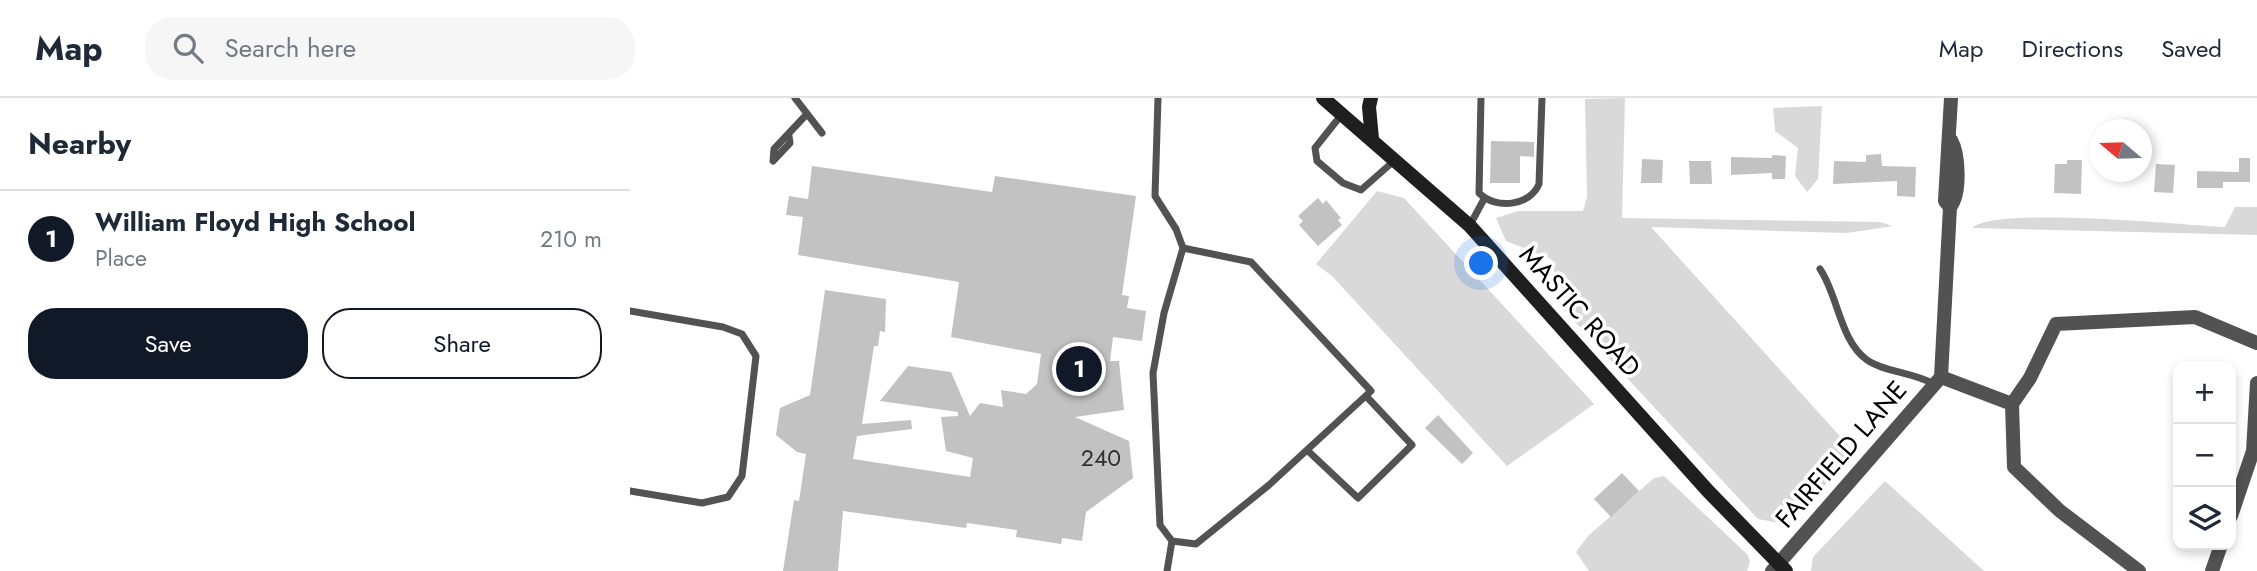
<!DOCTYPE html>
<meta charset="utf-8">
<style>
:root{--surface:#fff;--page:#f6f6f7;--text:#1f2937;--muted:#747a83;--line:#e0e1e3;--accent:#111827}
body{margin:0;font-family:Jost,sans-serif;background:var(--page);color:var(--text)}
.controls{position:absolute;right:21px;bottom:21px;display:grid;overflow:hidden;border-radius:14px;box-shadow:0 4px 10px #0003}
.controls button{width:63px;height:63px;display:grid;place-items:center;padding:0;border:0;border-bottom:2px solid var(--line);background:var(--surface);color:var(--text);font:35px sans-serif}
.compass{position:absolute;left:1459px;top:21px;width:63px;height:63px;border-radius:50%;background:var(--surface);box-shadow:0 4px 10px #0003;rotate:289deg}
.you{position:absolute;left:852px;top:166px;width:24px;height:24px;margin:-18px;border:5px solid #fff;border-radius:50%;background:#1a73e8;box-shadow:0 0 0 10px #1a73e833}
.badge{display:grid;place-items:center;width:46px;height:46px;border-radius:50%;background:var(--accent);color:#fff;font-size:23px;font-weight:700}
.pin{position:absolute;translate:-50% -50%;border:4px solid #fff;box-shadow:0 2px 7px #0006}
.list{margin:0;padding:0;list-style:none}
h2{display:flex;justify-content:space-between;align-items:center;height:91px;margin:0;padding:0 28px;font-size:30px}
h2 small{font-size:23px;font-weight:400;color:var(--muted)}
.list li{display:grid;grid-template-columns:46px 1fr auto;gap:21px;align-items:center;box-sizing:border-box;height:98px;padding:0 28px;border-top:2px solid var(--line)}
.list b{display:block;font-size:26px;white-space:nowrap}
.list p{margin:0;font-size:23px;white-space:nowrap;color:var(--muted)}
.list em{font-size:23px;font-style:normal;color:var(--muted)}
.actions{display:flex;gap:14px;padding:21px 28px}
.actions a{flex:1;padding:16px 0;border:2px solid var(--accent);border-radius:28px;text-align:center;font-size:24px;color:var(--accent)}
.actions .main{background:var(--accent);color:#fff}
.icon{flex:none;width:38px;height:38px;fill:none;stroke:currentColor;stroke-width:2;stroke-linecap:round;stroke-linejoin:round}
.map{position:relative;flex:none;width:1627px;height:473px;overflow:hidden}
header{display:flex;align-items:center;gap:42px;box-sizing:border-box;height:98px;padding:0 35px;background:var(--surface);border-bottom:2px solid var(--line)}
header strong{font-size:33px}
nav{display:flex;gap:38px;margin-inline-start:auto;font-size:24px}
.search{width:490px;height:63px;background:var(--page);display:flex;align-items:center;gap:18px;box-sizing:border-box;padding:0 24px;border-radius:28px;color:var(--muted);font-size:26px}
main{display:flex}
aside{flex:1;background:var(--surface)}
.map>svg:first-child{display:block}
.green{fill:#d9d9d9}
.building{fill:#c2c2c2}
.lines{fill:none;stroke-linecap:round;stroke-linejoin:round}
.lane{stroke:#525252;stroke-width:7}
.street{stroke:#525252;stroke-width:14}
.secondary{stroke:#1f1f1f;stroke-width:14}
.labels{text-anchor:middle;stroke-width:7;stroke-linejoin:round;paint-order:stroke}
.number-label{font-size:23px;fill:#303030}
.street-label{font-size:26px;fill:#000;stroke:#fff}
</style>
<header>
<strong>Map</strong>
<div class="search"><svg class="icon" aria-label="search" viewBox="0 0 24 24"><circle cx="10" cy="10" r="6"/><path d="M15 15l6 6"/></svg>Search here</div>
<nav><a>Map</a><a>Directions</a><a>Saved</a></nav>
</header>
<main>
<aside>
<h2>Nearby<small></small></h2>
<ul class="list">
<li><span class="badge">1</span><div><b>William Floyd High School</b><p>Place</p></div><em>210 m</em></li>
</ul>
<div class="actions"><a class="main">Save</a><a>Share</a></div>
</aside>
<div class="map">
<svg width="1627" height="473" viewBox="0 0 1627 473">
<rect width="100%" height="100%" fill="#fff"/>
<path class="green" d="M995,0L992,120L1250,124L1263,128L1217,135L1021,129L1226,356L1163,419L1149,425L1128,421L932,210C924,196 927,178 921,161L876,143L866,120L888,113H953L957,99L955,1Z
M1192,8L1188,81L1177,94L1165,78L1168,50L1145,33L1143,10Z
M747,93L774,100L964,306L877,368L702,178L686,166Z
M1605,109H1627V137L1342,130C1366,108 1553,127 1595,129Z
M1034,378L1118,457L1120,464L1117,473H959L946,454L958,438L1024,380Z
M1255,383L1354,473H1181L1183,459Z"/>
<path class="building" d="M861,43L904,44V59L890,58V85H860Z
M1251,56L1252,68L1286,69L1285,99L1267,98V83L1203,86L1204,63L1236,64V57Z
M1142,57L1156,58L1155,81H1142V75L1101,77V59L1142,60Z
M1609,60H1620V84H1593V90H1567V73L1609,74Z
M1012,61L1033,62L1032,85H1011Z
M1437,62H1452L1451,96L1424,95L1425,66H1437Z
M1059,63H1081L1082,86H1060Z
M1526,66L1545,67L1543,95L1524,94Z
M182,68L362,94L365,78L506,98L492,197L499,198L497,210L516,213L512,243L483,239L480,263H489L494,312L445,319L499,343L503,380L456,414L452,443L432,440L431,446L386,439L387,432L337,425L336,430L213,413L208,473H153L164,402L169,403L176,356L167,354L146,337L150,310L180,297L195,192L256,201L255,234L250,233L248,248H244L232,326L281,322L282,331L227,338L223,361L340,379L343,360L316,353L311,319L328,318V314L250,303L278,268L321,274L340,318L350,305L373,309L371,292L396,296L407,286L411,256L321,239L329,184L168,157L173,119L156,117L159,98L178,101Z
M688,100L693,106L696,102L711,120L708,122L712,127L688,148L669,127L673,123L668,118Z
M808,317L843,355L832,366L795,330Z
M992,375L1009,393L981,419L964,401Z"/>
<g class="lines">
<path class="lane" d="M165,0L192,35
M528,0L525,98L546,131L553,150L534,215L523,275L530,427L542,443L537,473
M851,0L849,95C866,112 900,108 909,86L912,0
M712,16L685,50L687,63L713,85L731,92L765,62
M159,38L160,45L143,63L144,51L176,17
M840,127L854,101
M1190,171C1208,197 1210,243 1237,262C1254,274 1283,274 1304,286
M0,213L93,229L112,236L126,258L112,378L98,399L72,405L0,393
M677,352L728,400L782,347L736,298
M542,443L566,446L639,387L741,293L621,164L553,150"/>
<path class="street" d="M1321,42C1329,56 1331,96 1320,109L1315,103L1321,0
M1311,279L1382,306
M1601,418L1623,353L1627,285
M1142,473L1311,279L1320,109
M1509,473L1430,413L1384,369L1382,306L1400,280L1426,226L1565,219L1627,245
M1582,473L1591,447"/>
<path class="secondary" d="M693,0L840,128L1078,393L1156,473
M741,0L739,9L742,41"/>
</g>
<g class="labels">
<g class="number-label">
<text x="471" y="368">240</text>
</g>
<g class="street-label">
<text transform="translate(950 213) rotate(48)" y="9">MASTIC ROAD</text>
<text transform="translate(1211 356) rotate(-49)" y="9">FAIRFIELD LANE</text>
</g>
</g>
</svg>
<div class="controls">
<button>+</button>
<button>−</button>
<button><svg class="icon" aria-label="layers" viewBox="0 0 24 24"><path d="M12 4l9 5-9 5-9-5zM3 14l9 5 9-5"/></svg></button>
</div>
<svg class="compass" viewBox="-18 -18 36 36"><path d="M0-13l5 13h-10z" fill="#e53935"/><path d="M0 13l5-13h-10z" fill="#747a83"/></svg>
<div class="you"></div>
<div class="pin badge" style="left:449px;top:271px">1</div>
</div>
</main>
